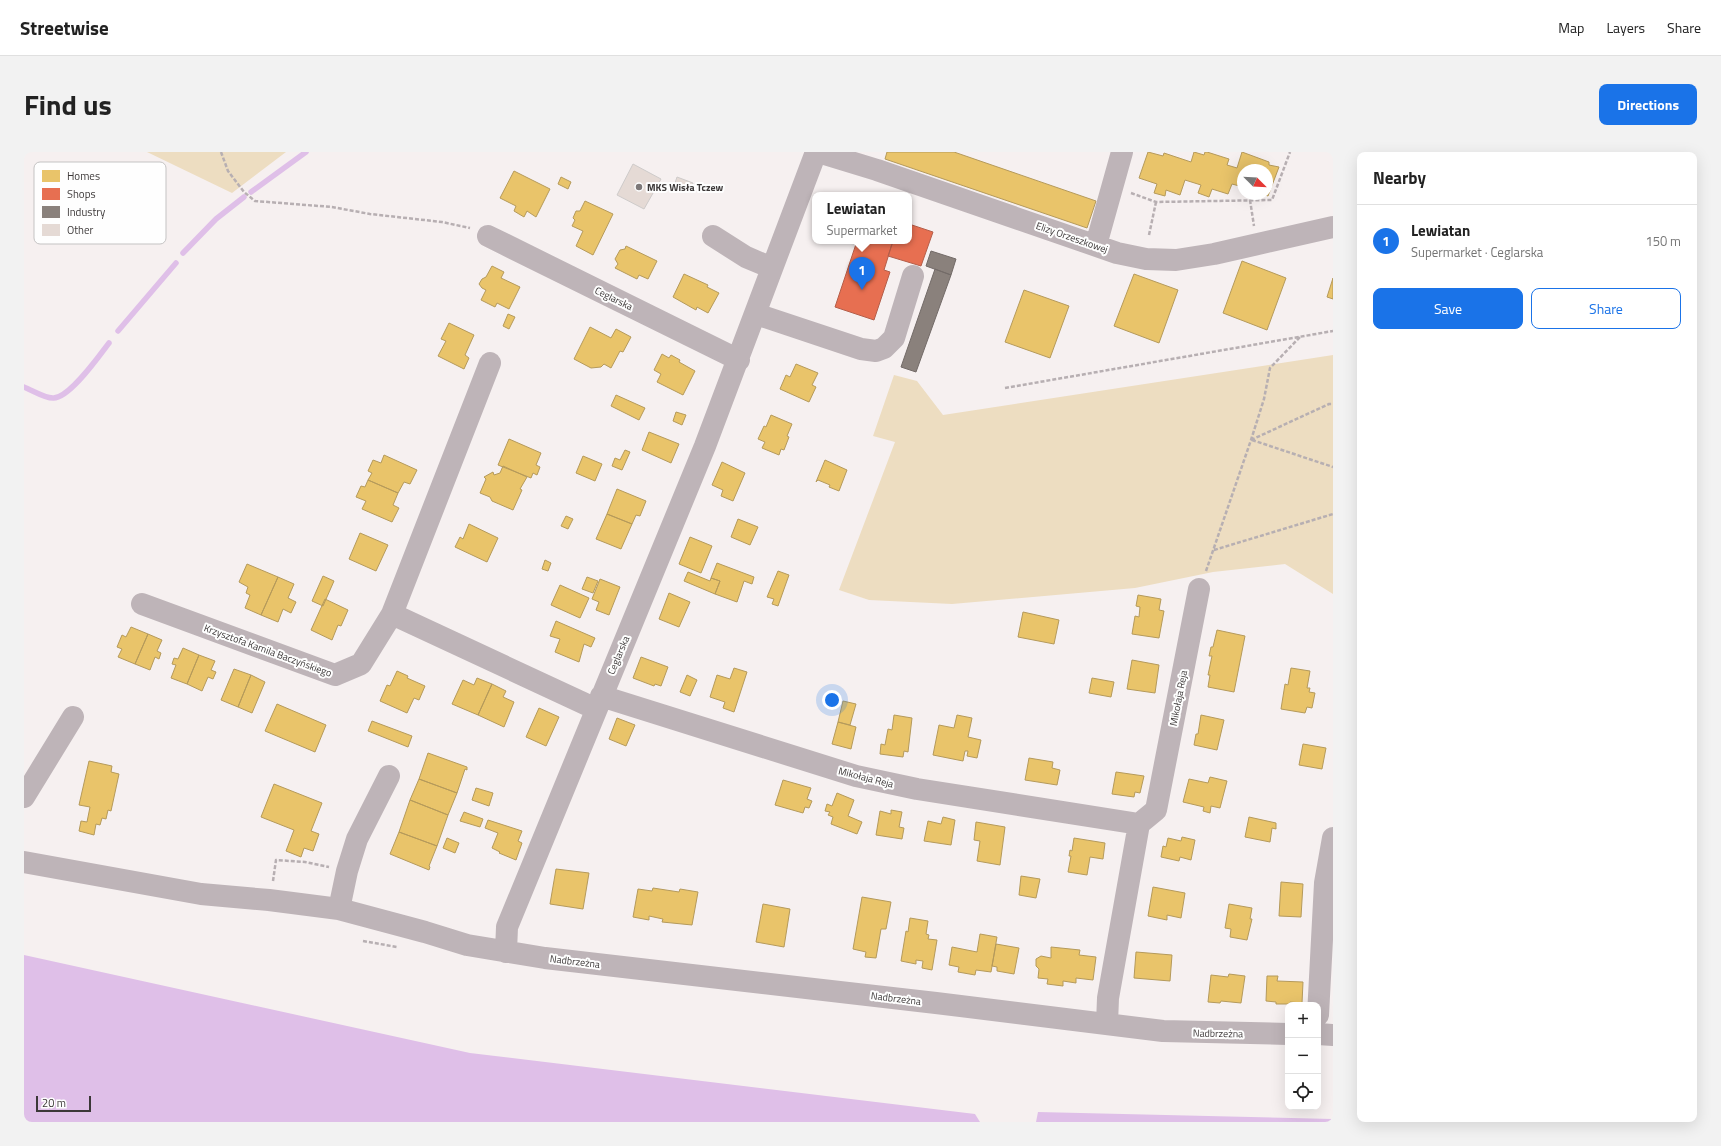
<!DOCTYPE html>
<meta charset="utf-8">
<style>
:root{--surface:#fff;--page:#f2f2f2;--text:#222;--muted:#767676;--line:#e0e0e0;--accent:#1a73e8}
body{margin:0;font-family:"Titillium Web",sans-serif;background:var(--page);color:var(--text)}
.controls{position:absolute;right:12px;bottom:12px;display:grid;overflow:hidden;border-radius:8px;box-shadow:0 4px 16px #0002}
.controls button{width:36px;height:36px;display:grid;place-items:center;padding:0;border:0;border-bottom:1px solid var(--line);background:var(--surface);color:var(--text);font:20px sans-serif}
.compass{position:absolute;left:1213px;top:12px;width:36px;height:36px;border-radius:50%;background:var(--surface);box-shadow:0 4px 16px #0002;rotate:114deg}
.scale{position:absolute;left:12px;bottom:10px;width:55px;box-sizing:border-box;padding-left:4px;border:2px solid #3c3838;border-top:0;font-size:11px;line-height:14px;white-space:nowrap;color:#3c3838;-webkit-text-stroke:3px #fefefe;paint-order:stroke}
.you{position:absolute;left:808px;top:548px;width:14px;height:14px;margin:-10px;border:3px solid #fff;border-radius:50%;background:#1a73e8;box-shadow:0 0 0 6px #1a73e833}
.badge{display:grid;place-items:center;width:26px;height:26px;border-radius:50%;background:var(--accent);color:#fff;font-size:13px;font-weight:700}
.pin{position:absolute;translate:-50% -33px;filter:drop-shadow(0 1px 2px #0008)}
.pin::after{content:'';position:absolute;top:21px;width:14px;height:12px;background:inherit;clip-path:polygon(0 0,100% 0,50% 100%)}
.popup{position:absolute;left:788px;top:40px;width:100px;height:52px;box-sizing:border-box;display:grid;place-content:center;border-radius:8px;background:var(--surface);filter:drop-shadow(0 1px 3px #0005);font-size:13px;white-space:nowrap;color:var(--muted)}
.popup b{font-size:15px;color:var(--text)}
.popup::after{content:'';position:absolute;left:50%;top:100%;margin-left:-8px;border:8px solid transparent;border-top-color:var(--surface)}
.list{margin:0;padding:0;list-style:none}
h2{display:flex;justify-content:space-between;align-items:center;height:52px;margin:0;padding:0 16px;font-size:17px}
h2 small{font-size:13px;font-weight:400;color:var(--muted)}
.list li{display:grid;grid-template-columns:26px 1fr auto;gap:12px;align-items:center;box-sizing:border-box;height:72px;padding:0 16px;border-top:1px solid var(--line)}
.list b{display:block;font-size:15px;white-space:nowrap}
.list p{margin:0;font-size:13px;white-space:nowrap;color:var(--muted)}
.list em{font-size:13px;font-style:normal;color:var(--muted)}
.actions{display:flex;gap:8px;padding:12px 16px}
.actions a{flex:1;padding:9px 0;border:1px solid var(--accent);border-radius:8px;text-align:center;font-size:14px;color:var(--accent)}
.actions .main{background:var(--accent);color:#fff}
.icon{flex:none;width:22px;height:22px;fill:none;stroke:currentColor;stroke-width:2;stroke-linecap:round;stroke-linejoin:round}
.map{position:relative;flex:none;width:1309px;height:970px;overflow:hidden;border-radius:8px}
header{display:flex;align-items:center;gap:24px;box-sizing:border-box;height:56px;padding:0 20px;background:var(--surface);border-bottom:1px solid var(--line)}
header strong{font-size:19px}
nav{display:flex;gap:22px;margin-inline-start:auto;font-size:14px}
.intro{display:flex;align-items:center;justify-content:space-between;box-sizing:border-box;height:96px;padding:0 24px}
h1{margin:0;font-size:28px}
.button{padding:10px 18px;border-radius:8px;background:var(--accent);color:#fff;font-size:14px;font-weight:700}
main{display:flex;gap:24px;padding:0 24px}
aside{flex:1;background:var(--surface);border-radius:8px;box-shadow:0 4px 16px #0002}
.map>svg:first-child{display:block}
.green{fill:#edddc1}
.water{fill:#dfbfe8}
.homes{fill:#e9c46a;stroke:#b59a5b}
.shops{fill:#e76f51;stroke:#b45e4a}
.industry{fill:#8a817c;stroke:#736b68}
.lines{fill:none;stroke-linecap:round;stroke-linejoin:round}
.stream{stroke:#dfbfe8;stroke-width:5.5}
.building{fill:#e5dad5;stroke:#cecbca}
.path{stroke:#b7afb2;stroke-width:2.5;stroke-dasharray:4 2;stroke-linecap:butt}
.minor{stroke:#beb4b8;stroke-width:22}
.poi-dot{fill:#7d7878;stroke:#fefefe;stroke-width:1.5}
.labels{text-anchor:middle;stroke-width:4;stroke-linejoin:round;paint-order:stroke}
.poi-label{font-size:10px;font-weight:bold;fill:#3c3838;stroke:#fefefe;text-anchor:start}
.street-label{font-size:10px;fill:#3c3838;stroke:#fefefe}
.key{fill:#fefefe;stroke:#c4c3c3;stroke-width:1}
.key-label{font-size:11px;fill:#3c3838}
</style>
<header>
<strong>Streetwise</strong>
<nav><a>Map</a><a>Layers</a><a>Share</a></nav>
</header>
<div class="intro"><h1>Find us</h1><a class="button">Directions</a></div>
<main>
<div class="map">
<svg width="1309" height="970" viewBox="0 0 1309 970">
<rect width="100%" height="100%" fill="#f6f0f0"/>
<path class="green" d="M123,0H262L208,41Z
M1309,203V442L1261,412L1189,420L1111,436L928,452L845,448L815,438L871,290L849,284L870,223L893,229L919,263Z"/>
<path class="water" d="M0,803L446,901L951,962L956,970H0Z
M1014,960L1309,967V970H1012Z"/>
<path class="homes" d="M863,0H930L1072,49L1063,76L861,7Z
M1124,0L1139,4L1140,1L1167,10L1170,0L1180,3L1181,0H1183L1205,7L1203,13L1213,16L1218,0L1245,10V13L1255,15L1244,44L1238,42H1243V18H1219V35L1208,32L1204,42L1188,37L1185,45L1174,41L1177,33L1161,28L1156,43L1142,38L1141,44L1130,41L1133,32L1115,26Z
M490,19L526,37L512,65L503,59L500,65L490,59L492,54L476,46Z
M537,25L547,30L544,37L534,32Z
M561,49L589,62L569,103L552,94L559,79L548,74L551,68L549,66L552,59H556Z
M602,94L633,109L624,127L615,123L613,127L591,116L594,112L591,107L596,98L601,97Z
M1218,109L1262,126L1243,178L1199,161Z
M468,114L480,120L477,126L496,135L485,157L473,151L471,155L457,148L462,138L458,136L455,132L458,127L462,125Z
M660,122L684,133L683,135L695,141L684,161L673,155L672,158L649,145Z
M1110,122L1154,138L1135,191L1090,174Z
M1309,126V147L1303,145Z
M1000,138L1045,154L1026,206L981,190Z
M484,162L491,165L485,177L479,174Z
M425,171L450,183L441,203L445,206L440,217L414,204L422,189L417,187Z
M566,175L587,186L592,177L607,185L599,200L596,199L587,216L580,212L577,215L567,216L550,207Z
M638,202L645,206L647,203L656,208L655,210L671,219L659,243L633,230L637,222L630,218Z
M772,212L794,221L788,233L792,235L785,250L756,237L762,223L766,225Z
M592,243L621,256L615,268L587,254Z
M652,260L662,263L658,273L649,269Z
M747,263L768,272L763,284L765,285L760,298L757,297L755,303L738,296L741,290L734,287L740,274L742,275Z
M625,280L655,292L647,311L618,298Z
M485,287L517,301L512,313L516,315L513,323L509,321L507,326L474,313Z
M601,298L606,300L598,318L588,314L591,306L596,308Z
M360,303L393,318L386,332L380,330L374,341L344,328L348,321L344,319L349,308L357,311Z
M559,304L578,312L571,329L552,321Z
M801,308L823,318L815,339L805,335L806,333L794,328L792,330Z
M698,310L721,321L709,349L697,344L699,338L688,333Z
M479,314L503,325L496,337L498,338L489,358L468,349L466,345L456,341L462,327L460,325L469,320L470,323L476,321Z
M344,328L374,341L369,353L375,356L368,370L338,357L342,349L332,345L337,334L341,335Z
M593,337L622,349L616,364L612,363L608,372L583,362Z
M583,362L608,372L597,397L572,387Z
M542,364L549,367L544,377L537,374Z
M714,367L734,375L726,393L707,385Z
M445,372L474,386L463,410L431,395L436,385L439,387Z
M336,381L364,393L352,419L325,407Z
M666,385L688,394L677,421L655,412Z
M521,408L527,411L524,419L518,417Z
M693,411L730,425L728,432L720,429L713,450L691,442L696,429L687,426Z
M223,412L254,425L237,463L221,456L226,443L222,441L224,435L215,430Z
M754,419L765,423L754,454L748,452L750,447L743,445Z
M664,420L686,429L687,426L696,429L691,442L660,429Z
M299,424L310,429L299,454L288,449Z
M254,425L270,432L264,446L272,450L267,461L259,457L254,470L237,463Z
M563,425L574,429L569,441L558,437Z
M576,427L596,435L585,463L572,458L575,450L568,447Z
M536,433L565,446L556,466L527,453Z
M645,441L666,450L655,475L635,467Z
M1114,443L1137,447L1135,458L1140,459L1135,486L1108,482L1111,464L1115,465L1116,455L1112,454Z
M301,447L324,458L317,474L314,473L308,488L287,478Z
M999,460L1035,468L1030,492L994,485Z
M532,469L571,486L567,495L560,492L555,510L531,500L536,487L526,484Z
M107,475L124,482L111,512L94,505L98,497L93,495L98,483L102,485Z
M1193,478L1221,484L1210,540L1184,535L1186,523H1184L1188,504H1185L1187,495H1189Z
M124,482L138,488L133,499L137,501L135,507L131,505L126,518L111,512Z
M159,496L175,503L163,532L147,526L152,513L148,512L150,506L154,507Z
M175,503L191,509L187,518L192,520L189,527L184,525L178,539L163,532Z
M617,505L644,515L637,534L631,532L630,534L609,526Z
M1108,508L1135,513L1131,541L1103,537Z
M710,516L723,520L710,560L699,556L701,550L686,545L693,523L706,527Z
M1267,516L1286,519L1283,536H1286L1285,540L1291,541L1288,556L1283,555L1281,561L1257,557L1261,532L1264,533Z
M210,517L227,523L214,555L197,548Z
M373,519L384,524L383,526L401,534L395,548L390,546L383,561L356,549L363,533L366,534Z
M227,523L241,530L228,561L214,555Z
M663,523L673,528L666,544L656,540Z
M453,526L468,532L454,563L428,552L439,528L450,533Z
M1068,526L1090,530L1087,545L1065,541Z
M468,532L482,539L479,545L490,550L480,575L454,563Z
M819,549L832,552L826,573L814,570Z
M253,552L302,573L291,600L241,579Z
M515,556L535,565L522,594L502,585Z
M870,563L888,566L884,600L880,599L879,605L856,602L857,592L861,593L864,577L868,578Z
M933,563L948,566L944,585L957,588L953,606L943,604L944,599H941L939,609L909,603L915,573L930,576Z
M1177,563L1200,568L1193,598L1170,593L1172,582H1174Z
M593,566L611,573L602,594L585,587Z
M348,569L388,584L384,595L344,579Z
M814,570L832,575L827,597L808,592Z
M1279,592L1302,596L1298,617L1275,613Z
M404,601L443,615V618L441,617L433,641L395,627Z
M1005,606L1029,610L1028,616L1036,618L1033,633L1001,628Z
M65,609L88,614L87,620L95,622L87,659L84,658L82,667L78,666L76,673L72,672L70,683L55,679L57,669L63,670L66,655L55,653Z
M1092,620L1120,624L1116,641L1111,640L1110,645L1088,642Z
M1186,625L1203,629L1196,656L1187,654L1186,661L1179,659L1180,655L1159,650L1165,627L1184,631Z
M395,627L433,641L424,663L386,648Z
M759,628L787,636L783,647L788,649L785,656L781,655L779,661L751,653Z
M250,632L298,651L287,679L295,682L289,699L280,696L277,705L262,699L270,678L237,665Z
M452,636L469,641L465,654L448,648Z
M813,641L830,648L824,664L838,670L833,682L807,672L809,665L804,663L806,660L801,659L803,652L808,654Z
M386,648L424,663L413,694L375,680Z
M867,658L878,660L875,675L880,676L878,687L852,683L856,659L867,662Z
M440,660L459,667L456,675L436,669Z
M919,665L931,668L927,693L900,689L904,669L917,672Z
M1225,665L1252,671V677L1248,676L1246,690L1221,685Z
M464,668L498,679L494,689L498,691L492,708L475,701L476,700L468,696L474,681L461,676Z
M952,670L981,675L976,713L953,709L956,689L950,688Z
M375,680L413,694L405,714L406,715L405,718L366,702Z
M1158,685L1171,688L1167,708L1156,705L1155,709L1137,705L1139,694L1142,695L1144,686L1157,689Z
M423,686L435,691L431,701L419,696Z
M1050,686L1081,691L1079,707L1066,705L1063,723L1044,720L1047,704H1045L1046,698L1048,699Z
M532,717L565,721L559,757L526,752Z
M997,724L1016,727L1012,746L995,743Z
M1257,730L1279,732L1277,765L1255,764Z
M1129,735L1161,741L1157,766L1143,763V768L1124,764Z
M629,736L655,740L656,737L674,740L668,773L638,770L639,767L625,764V768L609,765L614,737L628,739Z
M838,745L867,750L862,777H857L852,806L841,805L842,800L829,797Z
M739,752L766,757L760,795L732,790Z
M1205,752L1228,756L1226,767H1228L1223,788L1206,785L1207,777L1201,776Z
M886,766L904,769L902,782L905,783L904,787L913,788L908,818L898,816L899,809L892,808V812L877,809L882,779L884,780Z
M956,782L973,785L967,820L952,818L951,823L934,820L935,815L925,813L928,795L953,800Z
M972,792L995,796L990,822L973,819V815L968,814Z
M1027,795L1056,798L1055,803L1072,805L1069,828L1052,826V831L1039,829V834L1023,832L1024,827L1014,826L1015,817L1012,814V807L1017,804L1027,806Z
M1112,800L1148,803L1146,829L1110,826Z
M1205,822L1221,824L1217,851L1197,849L1196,851L1184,850L1187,823L1204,825Z
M1243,824H1254L1253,829L1279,830L1278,851L1266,850V852H1252V850L1242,849Z"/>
<path class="shops" d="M885,72L909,80L897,114L864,104L869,89H885Z
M833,89H869L860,118L866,120L850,168L811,155Z"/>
<path class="industry" d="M907,99L932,107L927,123L902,114Z
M911,117L927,123L892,220L877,215Z"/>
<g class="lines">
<path class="stream" d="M227,40L282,0
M159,101L192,67L220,45
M94,179L152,111
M0,235C8,238 20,246 29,246C45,247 75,204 85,191"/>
</g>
<path class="building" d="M609,12L637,27L620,57L593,43Z
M653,25L669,31L667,37L651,31Z"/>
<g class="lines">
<path class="path" d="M197,0L204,19L220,40L231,49L308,55L346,62L418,70L446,76
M1107,41L1132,50L1248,48L1266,0
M1226,48L1230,74
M1125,83L1132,50
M981,236L1309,179
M1227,288L1305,252H1309
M1228,288L1309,315
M1190,398L1309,362
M1182,419L1227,288L1240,247L1246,216L1276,185
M249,729L252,708L281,710L305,715
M339,789L373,795"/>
<path class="minor" d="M794,0L853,18L1093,101L1122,107L1152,108L1190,102L1309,75
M464,84L715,208
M689,84L722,105L748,116
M1072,93L1098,0
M732,162L837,197L852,199L860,196L870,186L889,124
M118,452L311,523L337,512L368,462L572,557
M368,462L466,211
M577,544L832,624L893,637L1115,672
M0,645L49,565
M0,710L177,742L245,748L315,757L401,780L443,793L521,806L912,851L1139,879L1264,882
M315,757L323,719L333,687L365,624
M482,800L483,775L681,294L792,0
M1294,863L1301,731L1309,686
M1083,872L1084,846L1115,672L1132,658L1175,437
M1294,882L1309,883"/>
</g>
<circle class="poi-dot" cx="615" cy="35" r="4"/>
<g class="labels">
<g class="poi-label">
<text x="623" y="39">MKS Wisła Tczew</text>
</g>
<g class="street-label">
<text transform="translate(1048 85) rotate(19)" y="4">Elizy Orzeszkowej</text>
<text transform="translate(590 146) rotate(26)" y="4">Ceglarska</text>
<text transform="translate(244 498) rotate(20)" y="4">Krzysztofa Kamila Baczyńskiego</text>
<text transform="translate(594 503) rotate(-67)" y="4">Ceglarska</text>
<text transform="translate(1154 546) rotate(-79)" y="4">Mikołaja Reja</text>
<text transform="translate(842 625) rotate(14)" y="4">Mikołaja Reja</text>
<text transform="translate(551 809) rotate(7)" y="4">Nadbrzeżna</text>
<text transform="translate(872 846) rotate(7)" y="4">Nadbrzeżna</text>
<text transform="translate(1194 881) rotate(1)" y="4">Nadbrzeżna</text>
</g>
</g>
<rect x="10" y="10" width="132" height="82" rx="6" class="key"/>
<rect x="18" y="18" width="18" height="12" fill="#e9c46a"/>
<rect x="18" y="36" width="18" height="12" fill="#e76f51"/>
<rect x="18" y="54" width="18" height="12" fill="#8a817c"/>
<rect x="18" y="72" width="18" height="12" fill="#e5dad5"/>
<g class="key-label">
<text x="43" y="28">Homes</text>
<text x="43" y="46">Shops</text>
<text x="43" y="64">Industry</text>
<text x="43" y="82">Other</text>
</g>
</svg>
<div class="controls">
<button>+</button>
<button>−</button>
<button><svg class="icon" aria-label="locate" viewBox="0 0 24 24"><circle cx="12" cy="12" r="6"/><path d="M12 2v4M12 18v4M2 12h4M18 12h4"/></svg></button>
</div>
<svg class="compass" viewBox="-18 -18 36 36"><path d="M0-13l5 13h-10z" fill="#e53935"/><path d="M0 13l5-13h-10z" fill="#767676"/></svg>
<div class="scale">20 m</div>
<div class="you"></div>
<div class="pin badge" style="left:838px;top:138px">1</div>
<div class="popup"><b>Lewiatan</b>Supermarket</div>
</div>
<aside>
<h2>Nearby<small></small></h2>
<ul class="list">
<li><span class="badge">1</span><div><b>Lewiatan</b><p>Supermarket · Ceglarska</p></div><em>150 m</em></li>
</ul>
<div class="actions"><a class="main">Save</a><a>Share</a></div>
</aside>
</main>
